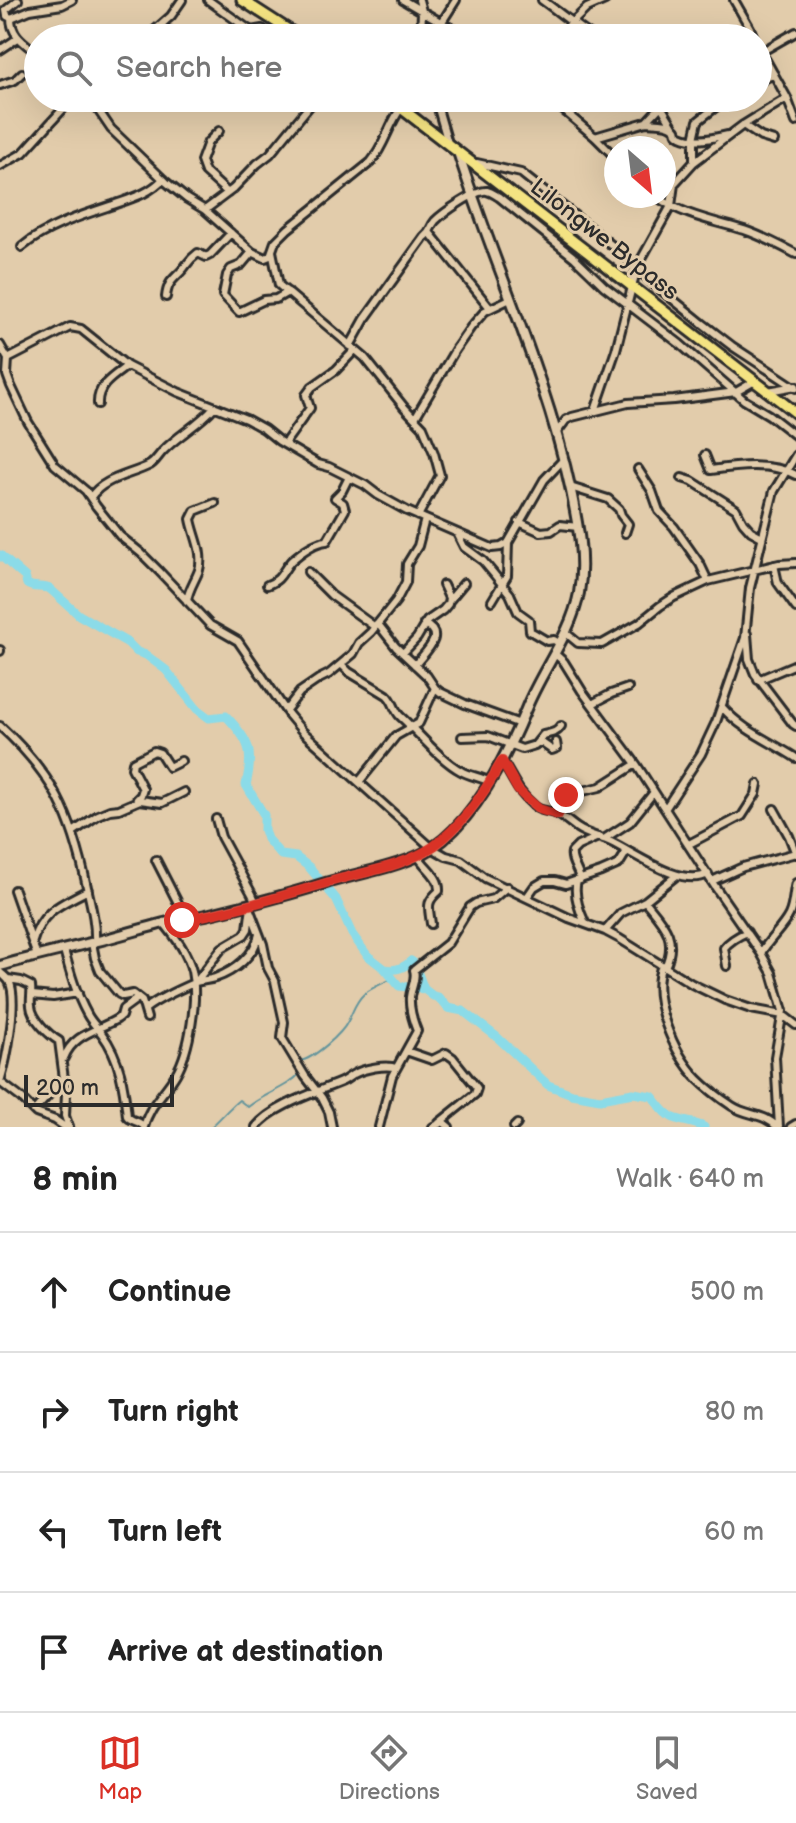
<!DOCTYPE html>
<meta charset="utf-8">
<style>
:root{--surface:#fff;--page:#f6f6f6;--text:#222;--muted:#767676;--line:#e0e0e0;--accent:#d93025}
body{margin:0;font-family:"Balsamiq Sans",sans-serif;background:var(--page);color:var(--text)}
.compass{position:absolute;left:604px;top:136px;width:72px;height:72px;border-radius:50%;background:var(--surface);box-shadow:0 8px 32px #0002;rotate:152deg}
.scale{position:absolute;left:24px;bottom:20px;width:150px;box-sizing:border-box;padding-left:8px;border:4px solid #2b2b2b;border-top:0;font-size:22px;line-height:28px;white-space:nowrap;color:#2b2b2b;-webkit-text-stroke:6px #e2ccab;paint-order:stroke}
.stop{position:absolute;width:24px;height:24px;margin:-18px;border:6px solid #d93025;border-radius:50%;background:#fff}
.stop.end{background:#d93025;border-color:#fff;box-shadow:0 2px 8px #0008}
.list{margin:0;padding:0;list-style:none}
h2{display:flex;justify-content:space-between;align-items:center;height:104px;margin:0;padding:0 32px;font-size:34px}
h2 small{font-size:26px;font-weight:400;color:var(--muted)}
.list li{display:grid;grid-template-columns:52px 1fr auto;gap:24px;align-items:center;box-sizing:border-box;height:120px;padding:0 32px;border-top:2px solid var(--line)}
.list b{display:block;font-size:30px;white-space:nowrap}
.list em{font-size:26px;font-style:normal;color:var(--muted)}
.icon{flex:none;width:44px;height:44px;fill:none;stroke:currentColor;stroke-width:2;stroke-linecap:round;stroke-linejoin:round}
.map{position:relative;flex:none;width:796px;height:1127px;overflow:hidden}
.search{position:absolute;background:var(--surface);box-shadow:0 8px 32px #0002;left:24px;right:24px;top:24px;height:88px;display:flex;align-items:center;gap:20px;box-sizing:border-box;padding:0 28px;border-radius:44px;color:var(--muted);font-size:30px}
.sheet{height:584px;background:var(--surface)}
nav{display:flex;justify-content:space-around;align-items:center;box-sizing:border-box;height:112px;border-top:2px solid var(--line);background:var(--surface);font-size:22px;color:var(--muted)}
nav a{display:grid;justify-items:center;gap:4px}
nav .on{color:var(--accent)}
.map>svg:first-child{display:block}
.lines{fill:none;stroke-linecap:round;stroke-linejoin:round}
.stream{stroke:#65959c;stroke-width:2}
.river{stroke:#8bdbe8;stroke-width:9}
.street-casing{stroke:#2b2b2b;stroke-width:12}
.secondary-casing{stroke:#2b2b2b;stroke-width:14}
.primary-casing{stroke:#2b2b2b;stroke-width:15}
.street{stroke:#e2ccab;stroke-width:6}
.secondary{stroke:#e2ccab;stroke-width:8}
.primary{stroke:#f4e382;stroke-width:9}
.route{stroke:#d93025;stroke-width:10}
.labels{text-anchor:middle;stroke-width:6;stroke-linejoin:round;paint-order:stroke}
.street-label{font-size:24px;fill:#2b2b2b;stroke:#e2ccab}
</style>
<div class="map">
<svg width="796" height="1127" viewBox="0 0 796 1127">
<rect width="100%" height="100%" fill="#e2ccab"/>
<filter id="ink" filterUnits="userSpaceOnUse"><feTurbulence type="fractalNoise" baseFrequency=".0125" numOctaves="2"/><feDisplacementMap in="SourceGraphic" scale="16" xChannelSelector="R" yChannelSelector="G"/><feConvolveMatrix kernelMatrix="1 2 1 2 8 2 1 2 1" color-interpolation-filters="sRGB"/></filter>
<g filter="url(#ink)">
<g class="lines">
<path class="stream" d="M300,1061C313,1059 342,1034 348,1021C353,1012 355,1002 364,994C371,988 383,983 392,979
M211,1127C221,1118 229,1108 239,1100L248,1107C265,1093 288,1088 301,1072"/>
<path class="river" d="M0,555L25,577L27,584C34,589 42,585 50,589L79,615L128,643L137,652L146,655L166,670L197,709L209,718L226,716C250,741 254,751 246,785L264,815V830L267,839L281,855L296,857L309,867L336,899L352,934L367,955L385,969L399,986L424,989L433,996L438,997L448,1008L463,1011L497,1037L548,1085L572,1094L600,1099L633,1093L652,1096C659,1104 666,1116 677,1119C686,1122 695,1123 704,1127
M385,969C394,971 404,968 411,961L414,963L424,989"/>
<defs>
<path id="street" d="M18,0L6,10L7,16L11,18L30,10L62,5L72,0
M208,0L251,31L262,29L275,38
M403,0L468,38
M419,0L422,11L421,38
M542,0C560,13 576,26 594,38
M734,0L750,28L754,38
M11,18C11,36 25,43 38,54
M442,22L456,0
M160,26L184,38
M146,38L171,16L182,0
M231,38L251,31
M556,38L587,8L605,0
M758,46L787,98L796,122
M0,50L18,38
M761,52L796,32
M758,82L774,74
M0,85L15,80L22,73
M90,98L111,129L166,182L187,199L205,210L252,252L265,258L270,256L275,242L288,229L371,162C385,145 388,126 401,108
M435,98L448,143
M549,98L595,137L616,158
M656,98L673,126
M646,122C653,123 666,122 672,126C682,133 671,130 681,136C696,143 713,138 728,135
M743,125L761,137L774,141
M219,131L208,142L201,161L205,172L228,193
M595,137L646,122L661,106
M694,162V139L698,121L727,98
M477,163L521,173L614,247L655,285L702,323L732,346L796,388
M0,166L23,153L73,98
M656,196C681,215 714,221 744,230C762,236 779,245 796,254
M205,210L233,189L257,164L270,154L316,98
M430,233L490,308
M22,247C47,226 83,215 113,205C132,198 149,194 163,179
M272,251L279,285L365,358L404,407L423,427L434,453L440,475L418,516
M252,252L241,265L231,269L227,275L223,295L239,312L264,300L276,299L288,292
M166,297C168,280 174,280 184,268C190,260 190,259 198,253L206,257L210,255L231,233
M0,345L8,359
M350,346L365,319L424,237C431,232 430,227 435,221C443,213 477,189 487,191C492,192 495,195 499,197L575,258L604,286L680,344L744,400L769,415L796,436
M768,391L796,386
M98,404C97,385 114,376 127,366
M595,411L616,350L637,267L671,206L674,184L694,162L743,125L787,98
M415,418L455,350L471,327L485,311L510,299
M557,432L566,420L572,417L628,403L674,400L736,392L755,381
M286,445L287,440L310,408L306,395L312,387L336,370L354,351
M705,455L711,470C739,466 771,462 796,475
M564,459L544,480L508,543L501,547L492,548L407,511L378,495L365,485L329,467L318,464L279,441L264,429L246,419L178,392L127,366L81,329L70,327L8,359L7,375L11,386L28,422L55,465L86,491L96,506L120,536L141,553L159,571L210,625L238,641L288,714L303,732L432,848L446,856L461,860L485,878L569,918L605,931L620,939L692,984L725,1000L751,1009L783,1015L796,1025
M638,469L652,491L659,511L674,527L700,564L708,581
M682,478L692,481L736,509L743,522L751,531L762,537
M570,487L608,499L619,509L621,515L628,524L625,533
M91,497C103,478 131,475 150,465C156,461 158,456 163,451C178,435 200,424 214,407
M519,522L541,532L551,531L560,525L578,527
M457,533L464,547L483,561L493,573L510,594L518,612L529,620L530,631L547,641L554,640L560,644
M774,565L778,583L796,608
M308,572L331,595L375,627
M267,585C283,579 281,572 291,561C300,553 315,542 327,541L345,510L343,503L335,498L342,491L349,477
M187,601C188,590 195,581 199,570C204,552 194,536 191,519L195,511L215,503
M449,601L464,583
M492,601L507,576L508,543
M378,624L396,647L427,676L435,688L440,692L465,704L520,724
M566,633L578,643L602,644L639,623L660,606L674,597L708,581L779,564L796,563
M747,634L749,659L755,674L793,724L796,726
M0,651V650
M403,653L417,638L427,621L443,610L448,604L449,598L443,585
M554,653L564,662L582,691L636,764L716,888L761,953L772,973L783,1011L775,1057L779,1127
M341,664L349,672L387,695C394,701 394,710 400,716C418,732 440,760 461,771C469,776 481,777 490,782
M415,665C425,652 447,635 424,624
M758,680L796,664
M592,704L611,694L628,688
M722,707C743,731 770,741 796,758
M286,710L300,692L319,679L329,674L353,654L359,643L371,632L396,601L406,582L407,564L418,546L425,519
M0,726C54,775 72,816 87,887C91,905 96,923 95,942
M462,737L488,736L522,749L535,745L543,735C551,733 557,733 561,726
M537,743H542L552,750L557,748L556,742
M502,761C514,780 516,790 534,806C540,812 549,810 557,814C565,818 570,823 577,828C587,835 600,837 611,842C636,854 681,888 708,874
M359,782L396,736L419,723L435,688
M137,799L141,795L143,789L132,768L133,762L154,751L160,753L169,767L181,761
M665,809L701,754L716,722L745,638L750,588L774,491L796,455
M774,809L789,836L796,854
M558,815L566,795L600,787L636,764
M216,819L221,837L252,894L256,903
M73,832L98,815L110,810L119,809L140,800L162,803L184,792
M604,839L630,822L654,792
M689,844L742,816L756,794L758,784
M418,856C425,868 440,876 439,891C425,903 429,907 431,924
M156,860L179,905L182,920
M580,880C579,870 570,862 572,852L578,846L598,837
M577,881C573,894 579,910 585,923
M712,881L743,867L796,853
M14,890L37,956
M527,897L534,887L544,881H555L566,884L601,872L619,864L627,851
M645,901C662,922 679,937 665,967
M248,905L263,944L268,968L275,981L284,1022L282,1038L305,1076L322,1098L329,1112L332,1127
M605,931L621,913L645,901L677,875
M33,941C42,909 63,904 88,890
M92,943L95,958L100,971L119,994L123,996L133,994L142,1001L147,1018
M64,950C70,972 76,994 87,1014C91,1022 97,1027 102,1034C120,1058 124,1087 127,1116C130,1121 139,1121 144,1126
M761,953C769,939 782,929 789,915C794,905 793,893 796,883
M662,965C649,998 674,1054 698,1079C706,1087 723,1100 732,1106C747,1116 765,1113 777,1127
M727,966L724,948C730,940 738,936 747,932
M0,972C3,975 7,978 9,981C19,999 6,1062 0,1082
M8,979L21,981L31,986C32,994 30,999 31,1006C32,1019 49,1035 59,1041L66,1094L65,1116L69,1127
M196,982L222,948L244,935L248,929L250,913
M32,995L53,997L78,993
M145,1009C158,999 182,988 196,982C202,980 209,980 215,978C235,971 255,955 259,934
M406,1051L432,1060L446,1053L453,1058L477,1088L475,1094L439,1123
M64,1058C73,1034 97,1031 117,1019L121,1016L123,1009L138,998
M0,1082L21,1098L36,1113L55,1120L65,1127
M34,1111L63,1079
M144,1127C149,1105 165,1093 176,1074C190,1050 198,998 192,971C187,952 176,938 164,923
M256,1127C273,1105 318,1092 343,1081C347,1079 350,1076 354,1074C363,1069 386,1064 396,1068
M379,1127L392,1076L417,1031C413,1021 409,1010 410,997C411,987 417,980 414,970L448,943L470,907L476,903L493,899L507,887
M433,1127L443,1122L449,1127
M514,1127L517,1124
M791,1127L796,1124"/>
<path id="secondary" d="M0,966C31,957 63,950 94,942C118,936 141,929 164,923C178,920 192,918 206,915C248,905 288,895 329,882C360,873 393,868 422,854C471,829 506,757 526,709C542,669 571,635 579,593C585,559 578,525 571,491C546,375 494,265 458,152"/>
<path id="primary" d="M242,0L301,38
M388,98L796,413"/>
</defs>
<use href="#street" class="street-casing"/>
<use href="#secondary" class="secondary-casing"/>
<use href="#primary" class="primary-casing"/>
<use href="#street" class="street"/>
<use href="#secondary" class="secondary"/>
<use href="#primary" class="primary"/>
</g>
</g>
<g class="lines" filter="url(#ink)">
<path class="route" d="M182,920C234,911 285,895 336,880C368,871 405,866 434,846C463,825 485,792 502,761L518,790L524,796L539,809L558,815L566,795"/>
</g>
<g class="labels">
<g class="street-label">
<text transform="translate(605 239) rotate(38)" y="8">Lilongwe Bypass</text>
</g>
</g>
</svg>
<svg class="compass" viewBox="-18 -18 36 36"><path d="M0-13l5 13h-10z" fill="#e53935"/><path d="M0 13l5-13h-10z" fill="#767676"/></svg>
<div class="scale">200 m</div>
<div class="stop" style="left:182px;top:920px"></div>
<div class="stop end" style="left:566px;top:795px"></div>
<div class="search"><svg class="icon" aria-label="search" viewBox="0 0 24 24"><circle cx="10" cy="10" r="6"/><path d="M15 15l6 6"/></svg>Search here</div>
</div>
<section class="sheet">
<h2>8 min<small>Walk · 640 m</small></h2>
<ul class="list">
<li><svg class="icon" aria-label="ahead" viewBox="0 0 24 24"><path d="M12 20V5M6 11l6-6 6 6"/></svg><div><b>Continue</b></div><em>500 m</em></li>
<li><svg class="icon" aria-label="right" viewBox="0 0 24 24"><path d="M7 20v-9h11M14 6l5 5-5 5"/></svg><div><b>Turn right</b></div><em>80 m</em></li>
<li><svg class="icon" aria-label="left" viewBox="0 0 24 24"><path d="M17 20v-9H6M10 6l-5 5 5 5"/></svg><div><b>Turn left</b></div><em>60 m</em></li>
<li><svg class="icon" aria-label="arrive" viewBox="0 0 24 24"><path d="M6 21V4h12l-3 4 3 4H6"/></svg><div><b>Arrive at destination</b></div></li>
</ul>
</section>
<nav>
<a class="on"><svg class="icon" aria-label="map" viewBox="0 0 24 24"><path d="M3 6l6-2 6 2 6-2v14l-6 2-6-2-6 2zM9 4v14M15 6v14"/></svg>Map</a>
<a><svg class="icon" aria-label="directions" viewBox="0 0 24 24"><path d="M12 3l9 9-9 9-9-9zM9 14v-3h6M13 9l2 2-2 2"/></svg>Directions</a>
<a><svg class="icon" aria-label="saved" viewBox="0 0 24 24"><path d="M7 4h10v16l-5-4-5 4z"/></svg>Saved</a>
</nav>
